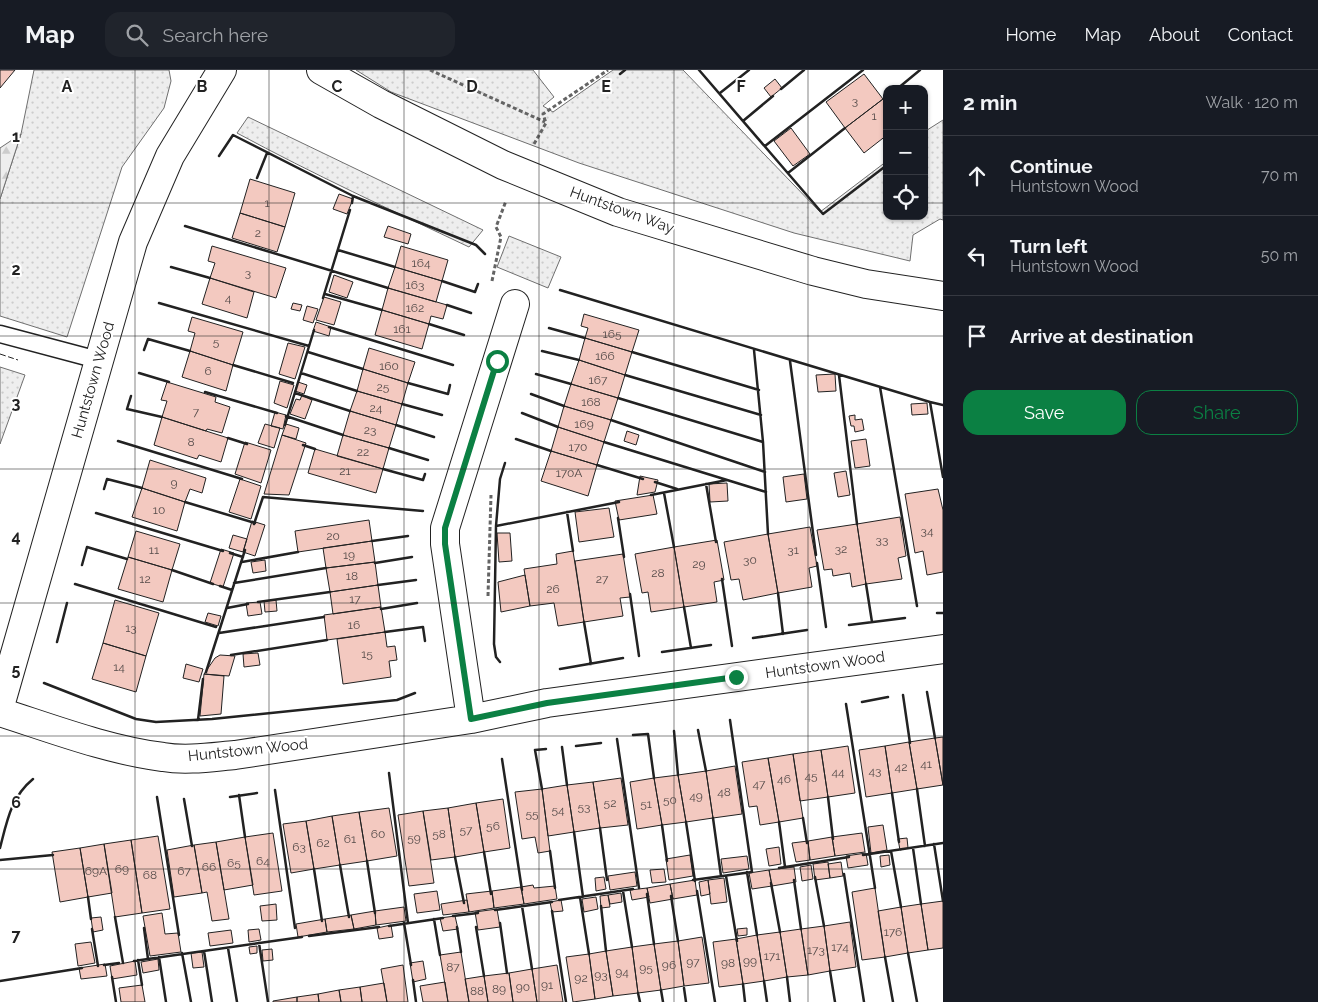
<!DOCTYPE html>
<meta charset="utf-8">
<style>
:root{--surface:#171b24;--page:#20242c;--text:#f1f3f6;--muted:#9ea1a6;--line:#363941;--accent:#0b8043}
body{margin:0;font-family:Raleway,sans-serif;background:var(--page);color:var(--text)}
.controls{position:absolute;right:15px;top:15px;display:grid;overflow:hidden;border-radius:10px;box-shadow:0 1px 4px #0004}
.controls button{width:45px;height:45px;display:grid;place-items:center;padding:0;border:0;border-bottom:1px solid var(--line);background:var(--surface);color:var(--text);font:25px sans-serif}
.stop{position:absolute;width:15px;height:15px;margin:-11px;border:4px solid #0b8043;border-radius:50%;background:#fff}
.stop.end{background:#0b8043;border-color:#fff;box-shadow:0 1px 5px #0008}
.list{margin:0;padding:0;list-style:none}
h2{display:flex;justify-content:space-between;align-items:center;height:65px;margin:0;padding:0 20px;font-size:21px}
h2 small{font-size:16px;font-weight:400;color:var(--muted)}
.list li{display:grid;grid-template-columns:32px 1fr auto;gap:15px;align-items:center;box-sizing:border-box;height:80px;padding:0 20px;border-top:1px solid var(--line)}
.list b{display:block;font-size:19px;white-space:nowrap}
.list p{margin:0;font-size:16px;white-space:nowrap;color:var(--muted)}
.list em{font-size:16px;font-style:normal;color:var(--muted)}
.actions{display:flex;gap:10px;padding:15px 20px}
.actions a{flex:1;padding:11px 0;border:1px solid var(--accent);border-radius:15px;text-align:center;font-size:18px;color:var(--accent)}
.actions .main{background:var(--accent);color:#fff}
.icon{flex:none;width:28px;height:28px;fill:none;stroke:currentColor;stroke-width:2;stroke-linecap:round;stroke-linejoin:round}
.map{position:relative;flex:none;width:943px;height:932px;overflow:hidden}
header{display:flex;align-items:center;gap:30px;box-sizing:border-box;height:70px;padding:0 25px;background:var(--surface);border-bottom:1px solid var(--line)}
header strong{font-size:24px}
nav{display:flex;gap:28px;margin-inline-start:auto;font-size:18px}
.search{width:350px;height:45px;background:var(--page);display:flex;align-items:center;gap:12px;box-sizing:border-box;padding:0 18px;border-radius:15px;color:var(--muted);font-size:19px}
main{display:flex}
aside{flex:1;background:var(--surface)}
.map>svg:first-child{display:block}
.grass{fill:url(#grass-dots);stroke:#6f6f6f}
.forest{fill:url(#forest-firs);stroke:#6f6f6f}
.building{fill:#f3c9c0;stroke:#222}
.lines{fill:none;stroke-linecap:round;stroke-linejoin:round}
.lane-casing{stroke:#222;stroke-width:19}
.street-casing{stroke:#222;stroke-width:30}
.secondary-casing{stroke:#222;stroke-width:30}
.path{stroke:#646464;stroke-width:3;stroke-dasharray:4 2.5;stroke-linecap:butt}
.lane{stroke:#fff;stroke-width:16}
.street{stroke:#fff;stroke-width:28}
.secondary{stroke:#fff;stroke-width:28}
.fence{stroke:#222;stroke-width:1;stroke-dasharray:6 2.5;stroke-linecap:butt}
.wall{stroke:#222;stroke-width:2.5}
.route{stroke:#0b8043;stroke-width:6}
.grid{fill:none;stroke:#222;stroke-width:1;stroke-opacity:0.55}
.labels{text-anchor:middle;stroke-width:4;stroke-linejoin:round;paint-order:stroke}
.number-label{font-size:12px;fill:#564c4a}
.street-label{font-size:15px;fill:#222;stroke:#fff}
.grid-label{font-size:16px;text-anchor:middle;font-weight:bold;fill:#222;stroke:#fff;stroke-width:4;stroke-linejoin:round;paint-order:stroke}
</style>
<header>
<strong>Map</strong>
<div class="search"><svg class="icon" aria-label="search" viewBox="0 0 24 24"><circle cx="10" cy="10" r="6"/><path d="M15 15l6 6"/></svg>Search here</div>
<nav><a>Home</a><a>Map</a><a>About</a><a>Contact</a></nav>
</header>
<main>
<div class="map">
<svg width="943" height="932" viewBox="0 0 943 932">
<defs>
<pattern id="grass-dots" width="8" height="8" patternUnits="userSpaceOnUse" patternTransform="scale(1.25)"><rect width="8" height="8" fill="#eee"/><path d="M2 2h.1M6 6h.1" fill="none" stroke="#ccc" stroke-width="1.8" stroke-linecap="round"/></pattern>
<pattern id="forest-firs" width="22" height="20" patternUnits="userSpaceOnUse" patternTransform="scale(1.25)"><rect width="22" height="20" fill="#eee"/><path d="M5 1l3.5 6h-7zM16 11l3.5 6h-7z" fill="#ccc"/></pattern>
</defs>
<rect width="100%" height="100%" fill="#fff"/>
<path class="grass" d="M34,0H169L171,11L164,38L122,97L67,267L0,246V129L21,64Z
M356,0H533L554,27L543,36L553,42L613,0H683L820,142L887,91V146H924V62L943,50V150L940,149L913,165L910,191L794,163L579,93L391,22Z
M248,47L483,160L469,177C391,140 313,104 237,63Z
M509,166L561,187L548,218L497,197Z
M0,297L25,305L0,374Z"/>
<path class="forest" d="M21,64L0,129V78Z"/>
<path class="building" d="M0,0H15L0,18Z
M864,4L883,29L845,58L826,32Z
M775,9L782,18L771,27L764,18Z
M883,29L887,33V65L864,83L845,58Z
M791,58L810,84L793,96L774,71Z
M250,109L295,123L285,157L240,143Z
M339,124L353,129L347,144L333,139Z
M240,143L285,157L277,182L232,168Z
M388,156L411,164L408,174L384,167Z
M212,176L286,198L276,228L210,208L215,193L208,191Z
M401,176L448,190L442,211L395,197Z
M395,197L442,211L436,232L388,218Z
M334,205L353,212L347,228L329,222Z
M210,208L254,222L247,248L202,234Z
M388,218L447,235L443,249L431,246L429,254L382,240Z
M324,227L341,232L334,255L316,250Z
M293,233L302,235L300,241L291,239Z
M307,236L318,239L313,253L303,250Z
M382,240L429,254L422,279L375,265Z
M584,244L639,260L632,282L585,268L588,258L581,256Z
M192,247L243,262L233,295L190,281L195,263L188,261Z
M316,252L331,257L329,266L313,261Z
M585,268L632,282L625,305L579,290Z
M288,273L305,277L295,309L279,304Z
M369,278L415,292L408,313L363,299Z
M190,281L233,295L226,321L182,307Z
M579,290L625,305L618,328L571,314Z
M363,299L408,313L402,334L357,321Z
M835,304L836,321L818,322L816,305Z
M280,311L294,315L287,338L274,333Z
M167,312L216,327L215,332L230,337L222,363L207,359L206,361L162,347L167,331L161,330Z
M298,312L307,315L304,324L295,321Z
M571,314L618,328L611,350L564,336Z
M357,321L402,334L396,355L350,341Z
M302,325L312,330L305,349L290,344L296,329L300,330Z
M927,333L928,344L912,345L911,334Z
M564,336L611,350L604,372L558,357Z
M350,341L396,355L389,378L343,365Z
M275,342L286,345L283,359L271,356Z
M855,345V350L862,349L864,360L855,362L854,356H851L849,346Z
M162,347L228,368L221,392L199,385L197,389L154,375Z
M265,354L280,358L274,378L258,373Z
M286,354L299,358L296,369L282,365Z
M558,357L604,372L597,395L551,381Z
M627,361L639,365L636,375L624,371Z
M282,365L306,373L289,425L264,424Z
M343,365L389,378L383,399L337,386Z
M866,369L870,396L855,398L851,371Z
M245,372L271,380L261,413L235,404Z
M315,379L383,399L376,423L308,403Z
M551,381L597,395L588,426L541,411Z
M150,390L206,408L202,423L190,419L185,432L142,418Z
M846,401L850,425L838,427L834,403Z
M804,404L807,429L786,432L783,407Z
M640,406L658,410L655,422L637,425Z
M240,409L261,416L251,449L229,442Z
M727,413L728,431L710,432L709,414Z
M142,418L185,432L177,461L132,447Z
M938,419L943,440V502L927,505L923,481L915,483L905,424Z
M653,425L657,444L619,450L615,431Z
M609,438L614,467L579,472L575,442Z
M900,447L906,486L898,488L902,509L866,514L857,454Z
M369,450L372,471L298,482L295,461Z
M252,451L265,455L255,486L243,482Z
M857,454L866,514L852,517L850,503L833,506L832,499L824,500L817,460Z
M810,457L817,496L809,498L812,517L778,523L768,464Z
M136,461L180,474L172,500L128,487Z
M497,463H510L512,491L499,492Z
M768,464L778,523L743,530L739,509L731,510L724,472Z
M233,465L247,469L243,482L229,478Z
M717,470L724,510L714,512L717,532L684,537L674,477Z
M372,471L375,492L326,498L323,478Z
M674,477L684,537L651,542L648,522L642,523L635,484Z
M221,479L234,483L223,517L210,513Z
M573,481L584,552L558,556L554,533L530,536L524,499L557,494L556,484Z
M623,484L630,527L620,528L623,546L584,552L575,491Z
M128,487L172,500L163,532L118,519Z
M265,490L266,501L253,503L251,492Z
M375,492L378,515L330,522L326,498Z
M525,505L530,536L501,542L498,512Z
M378,515L381,537L333,544L330,522Z
M115,530L159,543L146,586L103,573Z
M276,530L277,541L265,542L264,531Z
M260,532L262,544L248,546L246,533Z
M381,537L385,562L327,570L324,545Z
M208,543L221,546L218,556L205,552Z
M385,562L387,577L395,576L397,590L389,591L391,607L343,614L337,569Z
M103,573L146,586L136,622L92,609Z
M258,583L260,595L244,597L243,584Z
M220,585L235,586L229,606L204,604L215,588Z
M186,594L203,599L199,612L183,608Z
M204,604L224,606L221,644L200,646Z
M943,667V715L935,668Z
M935,668L943,715L917,719L909,672Z
M909,672L917,719L892,723L885,676Z
M848,676L855,723L828,727L821,680Z
M885,676L892,723L866,727L859,680Z
M821,680L828,727L800,731L793,684Z
M793,684L803,748L779,752L768,688Z
M768,688L779,752L760,755L757,736L749,737L742,692Z
M735,696L742,744L713,748L706,701Z
M706,701L713,748L686,752L678,705Z
M678,705L686,752L662,755L654,708Z
M621,708L628,755L600,758L593,712Z
M654,708L662,755L637,759L630,712Z
M593,712L600,758L574,762L567,715Z
M567,715L574,762L548,766L542,719Z
M542,719L550,781L538,783L535,767L522,769L515,722Z
M503,729L510,778L484,782L476,733Z
M476,733L484,782L455,787L448,738Z
M389,738L397,786L367,791L359,742Z
M448,738L455,787L431,790L423,741Z
M423,741L434,813L409,816L398,745Z
M359,742L367,791L340,795L332,746Z
M332,746L340,795L314,799L306,751Z
M306,751L314,799L291,803L283,754Z
M883,755L887,780L871,783L868,757Z
M273,763L282,821L254,825L245,767Z
M862,763L865,782L835,786L832,767Z
M158,766L170,839L142,843L131,770Z
M245,767L253,815L224,820L216,772Z
M832,767L835,786L810,790L808,771Z
M907,768L908,778L900,780L898,769Z
M131,770L142,843L115,847L104,774Z
M808,771L810,790L796,792L792,773Z
M216,772L229,849L212,851L207,822L202,823L194,775Z
M104,774L112,823L88,827L80,778Z
M194,775L202,823L174,827L167,780Z
M779,777L781,794L769,796L766,779Z
M80,778L88,827L60,832L52,782Z
M866,783L868,795L848,798L846,786Z
M690,785L693,806L669,810L666,789Z
M889,785L890,795L881,797L880,786Z
M747,786L749,799L723,803L721,789Z
M828,792L830,808L815,810L813,794Z
M841,792L843,806L830,808L828,794Z
M811,795L813,809L802,811L800,797Z
M794,797L796,812L772,816L769,800Z
M664,799L666,812L652,813L650,800Z
M769,800L772,816L752,819L749,803Z
M635,802L637,816L610,820L608,806Z
M604,807L606,819L596,821L595,808Z
M724,808L727,832L711,834L708,810Z
M695,810L697,825L673,829L670,814Z
M708,810L710,824L701,826L699,812Z
M670,814L673,829L650,833L647,818Z
M533,815L534,818L555,816L557,829L524,834L521,817Z
M521,817L524,834L494,838L492,821Z
M647,818L649,827L632,830L630,820Z
M875,818L885,887L862,890L852,822Z
M437,821L440,840L417,843L414,824Z
M492,821L494,838L469,842L466,824Z
M621,823L622,832L610,834L608,825Z
M608,825L610,837L601,838L600,826Z
M596,827L598,839L584,842L582,829Z
M467,830L469,842L443,845L441,834Z
M561,830L563,841L552,842L550,832Z
M943,831V878L928,880L921,834Z
M276,834L277,850L262,851L260,836Z
M921,834L928,880L908,883L901,837Z
M404,837L406,851L376,855L375,841Z
M901,837L908,883L885,887L878,841Z
M497,839L500,857L478,860L475,842Z
M375,841L376,855L354,859L351,845Z
M162,843L165,864L178,863L181,882L150,886L143,846Z
M351,845L354,859L327,862L325,849Z
M455,846L458,859L443,861L440,848Z
M101,847L103,860L93,862L91,848Z
M325,849L327,862L298,867L296,854Z
M850,852L856,897L830,901L824,856Z
M391,855L393,867L379,869L377,858Z
M824,856L830,901L808,905L801,859Z
M747,858V865L738,866L737,859Z
M259,859L261,870L249,872L248,860Z
M801,859L808,905L787,907L780,862Z
M231,860L233,873L210,876L208,863Z
M780,862L787,907L764,911L757,865Z
M757,865L764,911L743,914L736,869Z
M702,867L709,913L684,916L678,871Z
M736,869L743,914L719,917L713,872Z
M678,871L684,916L661,920L654,874Z
M91,872L95,893L78,896L75,874Z
M654,874L661,920L638,923L632,877Z
M257,876V883L250,884L249,877Z
M632,877L638,923L613,926L606,881Z
M272,879L273,890L263,891L262,880Z
M606,881L613,926L595,929L589,884Z
M202,882L204,897L193,898L191,883Z
M461,882L469,932H448L440,885Z
M589,884L595,929L573,932L566,887Z
M158,889L159,900L143,903L141,892Z
M135,891L137,905L112,909L110,896Z
M423,891L426,909L413,912L410,893Z
M105,894L107,906L81,909L79,898Z
M403,895L408,932H387L381,899Z
M557,895L563,932H537L532,899Z
M532,899L537,932H513L509,903Z
M509,903L513,932H488L484,906Z
M484,906L488,932H469L465,909Z
M445,912L448,932H423L420,916Z
M384,913L387,932H362L360,917Z
M142,915L145,932H121L119,918Z
M360,917L362,932H341L339,920Z
M339,920L341,932H319L318,924Z
M318,924L319,932H297V927Z
M297,927V932H273V931Z"/>
<g class="lines">
<defs>
<path id="lane" d="M0,264L98,290"/>
<path id="street" d="M0,636L133,172L170,86L222,0
M0,642C53,659 108,680 163,687C186,691 212,687 235,685L471,649L547,633L943,579
M471,649L445,474V458L515,234"/>
<path id="secondary" d="M321,0L381,34L503,95L618,142L813,201L866,214L943,226"/>
</defs>
<use href="#lane" class="lane-casing"/>
<use href="#street" class="street-casing"/>
<use href="#secondary" class="secondary-casing"/>
<path class="path" d="M430,0L545,52
M534,74L546,53L543,44L608,0
M492,211L501,167L496,157L506,131
M488,526L491,425"/>
<use href="#lane" class="lane"/>
<use href="#street" class="street"/>
<use href="#secondary" class="secondary"/>
<path class="fence" d="M0,284L18,290"/>
<path class="wall" d="M699,0L823,144L887,95
M620,4L625,0
M781,19L804,0
M897,19L920,0
M720,23L749,0
M743,51L773,26
M765,76L863,0
M219,86L233,65L353,126L352,133
M788,103L845,58
M257,108L267,83
M353,126L476,175L485,184
M185,156L388,218
M338,180L395,197
M171,197L210,208
M442,211L475,222L478,214
M560,220L930,332L943,407
M325,224L382,240
M323,228L350,140
M159,233L309,276
M447,235L471,243
M429,254L464,265
M329,257L453,295
M549,258L585,268
M144,280L148,269L190,281
M754,280L763,372L768,464
M542,281L579,290
M308,282L363,299
M632,282L759,320
M790,291L816,485
M233,295L293,313
M139,303L169,312
M301,303L357,321
M536,304L571,314
M625,305L761,345
M839,305L857,454
M408,313L448,324L450,315
M880,317L917,536
M205,322L277,343
M295,323L350,341
M531,324L564,336
M131,326L127,339L162,347
M618,328L763,372
M930,332L943,335
M402,334L442,345
M522,343L558,357
M286,346L343,365
M611,350L765,402
M285,355L314,260
M396,355L434,367
M228,368L247,374
M516,369L551,381
M118,371L242,409
M604,372L766,422
M303,375L315,379
M389,378L428,390
M505,393L500,409L496,456L619,432
M597,395L643,409
M383,399L423,410L425,404
M655,412L677,419
M706,414L716,472
M104,419L107,409L142,418
M664,423L674,477
M651,425L727,410
M185,432L255,453
M567,442L573,481
M96,443L223,481
M618,448L624,487
M254,454L263,427L423,441
M496,456L494,574L496,587L500,592
M372,471L408,466
M230,483L243,487
M242,492L298,482
M375,493L412,487
M817,493L826,557
M82,495L87,477L127,489
M172,500L213,514
M722,509L732,576
M234,513L326,498
M75,514L216,557
M866,514L872,552
M378,515L416,510
M220,516L232,520
M778,523L783,564
M630,524L639,586
M258,532L330,522
M684,537L691,578
M227,538L248,534
M381,539L417,533
M937,543H943
M584,552L591,594
M849,555L905,548
M385,562L423,557L425,571
M219,563L324,547
M753,568L807,560
M57,572L67,533
M662,582L711,575
M231,585L327,570
M560,599L623,588
M206,602L245,480
M44,613L136,649L156,652L212,649L397,630L415,623
M927,622L935,668
M903,625L910,673
M862,632L888,627
M846,634L875,818
M198,650L203,609
M730,650L752,802
M698,660L706,701
M674,661L678,705
M633,665L648,664L654,708
M617,669L639,818
M576,676L601,673
M562,677L567,715
M502,689L522,820
M389,703L408,853
M542,719L535,680L546,679
M917,719L925,776
M275,720L295,858
M892,723L899,772
M239,725L245,767
M157,727L179,865
M230,727L257,723
M828,727L833,769
M184,729L192,776
M713,748L721,806
M803,748L807,773
M686,752L695,811
M779,752L785,797
M662,755L667,791
M600,758L607,810
M574,762L583,827
M934,774L943,831
M0,778C7,751 11,727 33,709
M913,778L921,834
M550,781L555,818
M891,781L901,837
M484,782L491,824
M863,785L943,773
M455,787L464,833
M0,790L53,785
M367,791L375,843
M340,795L349,847
M779,798L849,787
M314,799L322,851
M747,802L757,865
M844,804L864,932
M726,806L737,871
M815,807L824,856
M693,810L752,802
M794,810L801,859
M771,813L780,862
M623,821L632,877
M697,821L715,932
M647,824L654,874
M671,826L678,871
M88,827L91,849
M580,827L589,884
M559,830L633,819
M522,836L532,899
M601,836L606,881
M495,840L552,832
M552,841L566,932
M453,846L478,843
M115,847L123,893
M434,849L440,885
M404,853L411,895
M500,853L507,903
M389,856L443,848
M457,857L461,882
M476,857L484,906
M144,858L148,889
M92,859L98,896
M309,866L379,857
M259,873L268,932
M228,878L237,932
M204,881L212,932
M182,883L191,932
M908,883L917,932
M159,887L166,932
M885,887L893,932
M138,890L142,915
M134,891L302,867
M104,895L119,893
M830,901L835,932
M112,907L116,932
M787,907L790,932
M413,910L416,932
M0,911L82,898
M764,911L767,932
M743,914L745,932
M684,918L686,932
M661,920L663,932
M638,923L640,932"/>
</g>
<g class="lines">
<path class="route" d="M497,291L445,458V474L471,649L547,633L736,607"/>
</g>
<path class="grid" d="M135,0V932M269,0V932M404,0V932M539,0V932M674,0V932M808,0V932M0,133H887M924,133H943M0,266H943M0,399H943M0,533H943M0,666H943M0,799H943"/>
<g class="labels">
<g class="number-label">
<text x="855" y="35">3</text>
<text x="874" y="50">1</text>
<text x="267" y="137">1</text>
<text x="258" y="167">2</text>
<text x="421" y="197">164</text>
<text x="248" y="207">3</text>
<text x="415" y="219">163</text>
<text x="228" y="232">4</text>
<text x="415" y="242">162</text>
<text x="402" y="263">161</text>
<text x="612" y="268">165</text>
<text x="216" y="276">5</text>
<text x="605" y="290">166</text>
<text x="389" y="300">160</text>
<text x="208" y="305">6</text>
<text x="598" y="314">167</text>
<text x="383" y="321">25</text>
<text x="591" y="336">168</text>
<text x="376" y="342">24</text>
<text x="196" y="346">7</text>
<text x="584" y="358">169</text>
<text x="370" y="364">23</text>
<text x="191" y="376">8</text>
<text x="578" y="381">170</text>
<text x="363" y="386">22</text>
<text x="345" y="405">21</text>
<text x="569" y="407">170A</text>
<text x="174" y="417">9</text>
<text x="159" y="444">10</text>
<text x="927" y="465">34</text>
<text x="333" y="470">20</text>
<text x="882" y="474">33</text>
<text x="841" y="483">32</text>
<text x="154" y="484">11</text>
<text x="793" y="484">31</text>
<text x="349" y="489">19</text>
<text x="750" y="494">30</text>
<text x="699" y="498">29</text>
<text x="658" y="507">28</text>
<text x="352" y="510">18</text>
<text x="145" y="513">12</text>
<text x="602" y="513">27</text>
<text x="553" y="523">26</text>
<text x="355" y="533">17</text>
<text x="354" y="559">16</text>
<text x="131" y="562">13</text>
<text x="367" y="588">15</text>
<text x="119" y="601">14</text>
<text x="926" y="698">41</text>
<text x="901" y="701">42</text>
<text x="875" y="705">43</text>
<text x="838" y="706">44</text>
<text x="811" y="710">45</text>
<text x="784" y="713">46</text>
<text x="759" y="718">47</text>
<text x="724" y="726">48</text>
<text x="696" y="730">49</text>
<text x="670" y="734">50</text>
<text x="610" y="737">52</text>
<text x="646" y="738">51</text>
<text x="584" y="741">53</text>
<text x="558" y="744">54</text>
<text x="532" y="748">55</text>
<text x="493" y="760">56</text>
<text x="466" y="764">57</text>
<text x="378" y="768">60</text>
<text x="439" y="768">58</text>
<text x="414" y="772">59</text>
<text x="350" y="773">61</text>
<text x="323" y="777">62</text>
<text x="299" y="781">63</text>
<text x="263" y="795">64</text>
<text x="234" y="797">65</text>
<text x="209" y="801">66</text>
<text x="122" y="803">69</text>
<text x="96" y="805">69A</text>
<text x="184" y="805">67</text>
<text x="150" y="809">68</text>
<text x="893" y="866">176</text>
<text x="840" y="881">174</text>
<text x="816" y="884">173</text>
<text x="772" y="890">171</text>
<text x="750" y="895">99</text>
<text x="693" y="896">97</text>
<text x="728" y="897">98</text>
<text x="669" y="899">96</text>
<text x="453" y="901">87</text>
<text x="646" y="902">95</text>
<text x="622" y="906">94</text>
<text x="601" y="909">93</text>
<text x="581" y="912">92</text>
<text x="547" y="919">91</text>
<text x="523" y="921">90</text>
<text x="499" y="923">89</text>
<text x="477" y="925">88</text>
</g>
<g class="street-label">
<text transform="translate(622 140) rotate(20)" y="5">Huntstown Way</text>
<text transform="translate(93 310) rotate(-74)" y="5">Huntstown Wood</text>
<text transform="translate(825 595) rotate(-8)" y="5">Huntstown Wood</text>
<text transform="translate(248 680) rotate(-6)" y="5">Huntstown Wood</text>
</g>
</g>
<g class="grid-label">
<text x="67" y="22">A</text>
<text x="202" y="22">B</text>
<text x="337" y="22">C</text>
<text x="472" y="22">D</text>
<text x="606" y="22">E</text>
<text x="741" y="22">F</text>
<text x="16" y="72">1</text>
<text x="16" y="205">2</text>
<text x="16" y="339">3</text>
<text x="16" y="472">4</text>
<text x="16" y="605">5</text>
<text x="16" y="738">6</text>
<text x="16" y="871">7</text>
</g>
</svg>
<div class="controls">
<button>+</button>
<button>−</button>
<button><svg class="icon" aria-label="locate" viewBox="0 0 24 24"><circle cx="12" cy="12" r="6"/><path d="M12 2v4M12 18v4M2 12h4M18 12h4"/></svg></button>
</div>
<div class="stop" style="left:497px;top:291px"></div>
<div class="stop end" style="left:736px;top:607px"></div>
</div>
<aside>
<h2>2 min<small>Walk · 120 m</small></h2>
<ul class="list">
<li><svg class="icon" aria-label="ahead" viewBox="0 0 24 24"><path d="M12 20V5M6 11l6-6 6 6"/></svg><div><b>Continue</b><p>Huntstown Wood</p></div><em>70 m</em></li>
<li><svg class="icon" aria-label="left" viewBox="0 0 24 24"><path d="M17 20v-9H6M10 6l-5 5 5 5"/></svg><div><b>Turn left</b><p>Huntstown Wood</p></div><em>50 m</em></li>
<li><svg class="icon" aria-label="arrive" viewBox="0 0 24 24"><path d="M6 21V4h12l-3 4 3 4H6"/></svg><div><b>Arrive at destination</b></div></li>
</ul>
<div class="actions"><a class="main">Save</a><a>Share</a></div>
</aside>
</main>
